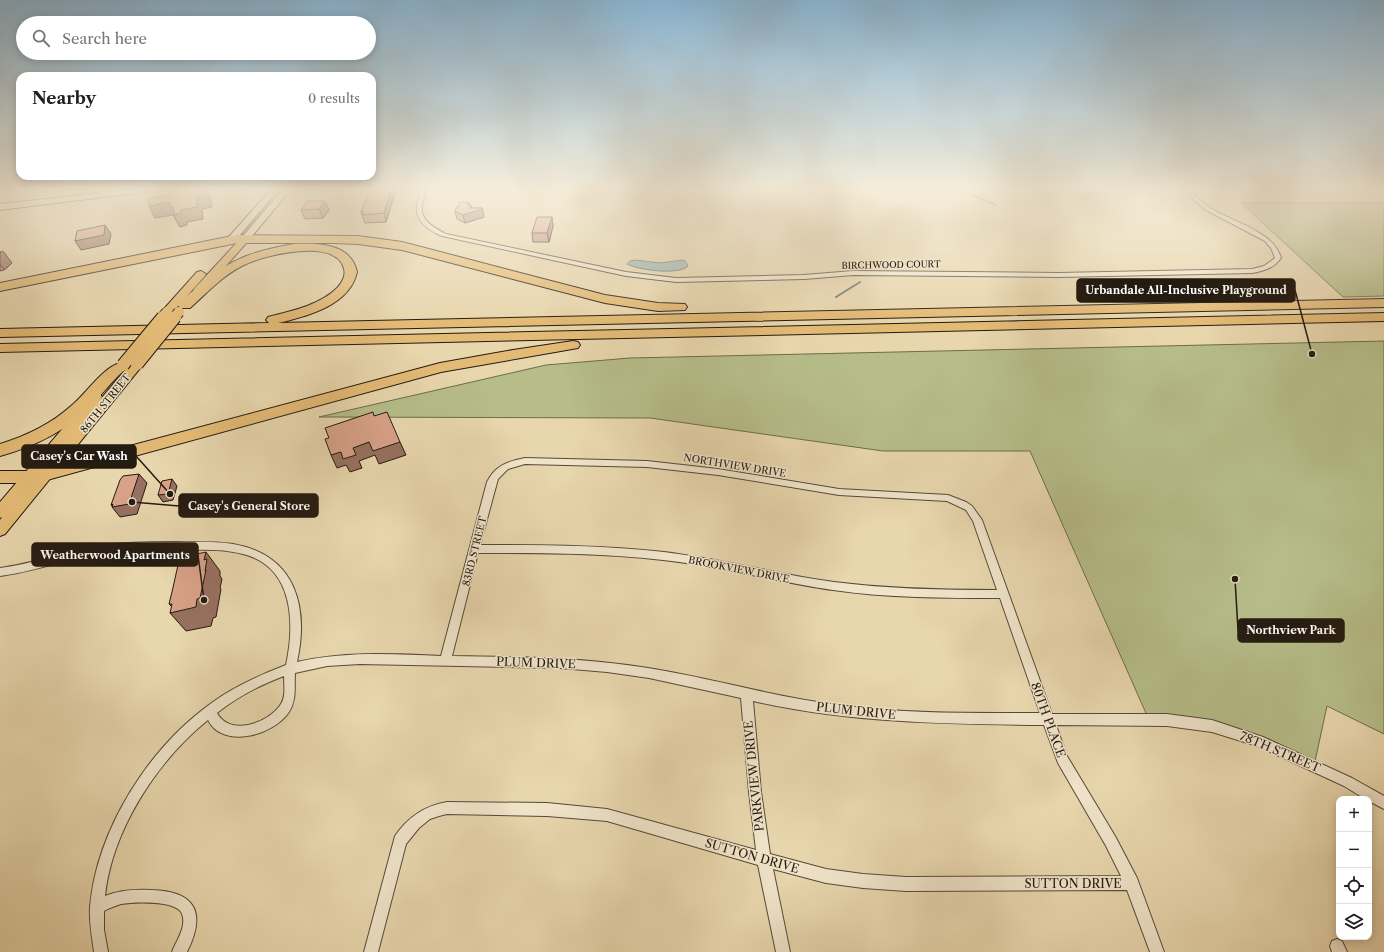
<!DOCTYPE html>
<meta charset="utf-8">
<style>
:root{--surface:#fff;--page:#f2f2f2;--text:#202124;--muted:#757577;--line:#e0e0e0}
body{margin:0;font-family:"Libre Caslon Text",serif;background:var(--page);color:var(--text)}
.controls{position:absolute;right:12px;bottom:12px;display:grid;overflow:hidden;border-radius:8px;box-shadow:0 2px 10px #0003}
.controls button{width:36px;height:36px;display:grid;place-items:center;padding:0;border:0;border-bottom:1px solid var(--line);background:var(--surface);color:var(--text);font:20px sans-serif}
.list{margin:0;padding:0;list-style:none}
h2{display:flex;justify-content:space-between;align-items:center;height:52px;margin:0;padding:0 16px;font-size:17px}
h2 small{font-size:13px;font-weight:400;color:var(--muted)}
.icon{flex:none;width:22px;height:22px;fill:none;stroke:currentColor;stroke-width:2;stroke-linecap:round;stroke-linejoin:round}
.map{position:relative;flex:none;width:1384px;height:952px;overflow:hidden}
.search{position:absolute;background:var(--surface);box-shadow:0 2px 10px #0003;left:16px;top:16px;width:360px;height:44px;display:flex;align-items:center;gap:10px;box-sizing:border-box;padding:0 14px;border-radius:22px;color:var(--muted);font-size:15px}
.panel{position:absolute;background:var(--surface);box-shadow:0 2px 10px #0003;left:16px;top:72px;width:360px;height:108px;border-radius:12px}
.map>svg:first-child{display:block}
.green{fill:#b6bd89;stroke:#6d6c4d}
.water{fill:#9bb6b5;stroke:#6b7873}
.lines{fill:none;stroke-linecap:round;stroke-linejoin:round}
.stream{stroke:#6b7873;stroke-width:2}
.street-casing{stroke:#554a38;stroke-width:2}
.secondary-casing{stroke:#241b11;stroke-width:2}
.primary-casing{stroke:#241b11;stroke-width:2}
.highway-casing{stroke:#241b11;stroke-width:2}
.street{fill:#f0e4ca;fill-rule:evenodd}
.secondary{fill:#f0e4ca;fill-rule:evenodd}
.primary{fill:#e4bb76;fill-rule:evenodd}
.highway{fill:#e4bb76;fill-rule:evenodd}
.primary-bridge-far1-casing{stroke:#241b11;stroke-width:12;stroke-linecap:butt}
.primary-bridge-casing{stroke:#241b11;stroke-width:14;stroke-linecap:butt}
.primary-bridge-far1{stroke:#e4bb76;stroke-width:10}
.primary-bridge{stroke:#e4bb76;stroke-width:12}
.wall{fill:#ba8b76;stroke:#241b11}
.shaded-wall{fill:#977160;stroke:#241b11}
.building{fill:#d8a289;stroke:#241b11}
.labels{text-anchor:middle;stroke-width:3;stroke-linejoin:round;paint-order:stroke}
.far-street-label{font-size:9px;fill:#241b11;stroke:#f0e4ca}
.street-label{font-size:10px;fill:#241b11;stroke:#f0e4ca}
.near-street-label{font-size:12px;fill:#241b11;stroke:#f0e4ca}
.leader{fill:none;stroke:#241b11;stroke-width:1.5}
.callout-dot{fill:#241b11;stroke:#f0e4ca;stroke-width:1.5}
.callout{fill:#241b11;stroke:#241b11;stroke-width:1.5}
.callout-label{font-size:11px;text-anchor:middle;font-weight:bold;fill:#fff}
</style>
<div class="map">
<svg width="1384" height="952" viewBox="0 0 1384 952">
<rect width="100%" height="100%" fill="#e8d6ad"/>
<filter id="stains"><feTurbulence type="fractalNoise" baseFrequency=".005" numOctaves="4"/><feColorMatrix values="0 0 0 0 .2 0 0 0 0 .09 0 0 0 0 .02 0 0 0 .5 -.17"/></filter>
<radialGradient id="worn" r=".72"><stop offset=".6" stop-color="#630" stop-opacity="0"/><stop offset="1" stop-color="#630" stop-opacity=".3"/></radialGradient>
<path class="green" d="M1241,203H1384V296L1343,297Z
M1384,341V734L1327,706L1314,766L1259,741L1149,720L1030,451H883L650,418L319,417L546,365L630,358Z"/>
<path class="water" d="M636,260L659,263L684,260L688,265L687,267C676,275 638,270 627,264L630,261Z"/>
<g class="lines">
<path class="stream" d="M955,188L996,205
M836,297L860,282"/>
<defs>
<path id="street" d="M101,188H107L104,193L99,192Z
M418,188H424L425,190C425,196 423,201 422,206C420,221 435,228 446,234L626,272L676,278L804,275L853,271L1058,273L1252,269L1264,266L1275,258L1271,248L1265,241L1204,209L1182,188H1188C1194,194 1201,202 1209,207C1231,222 1273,230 1281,258C1274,268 1264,271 1252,273L1058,277L853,275L804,279L676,282L626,276L442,236C428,230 414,221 417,204C418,198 420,194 418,188Z
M525,458L647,461L718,469L839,489L948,495L966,502L972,506L982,520L1052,714H1167L1212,720L1263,737L1352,778L1384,796V809L1369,801V799H1365L1344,786L1257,746L1212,732L1167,726L1056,725L1067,756L1115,836L1137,878L1164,952H1150L1127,890L906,891L863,888L826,883L773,869L790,952H776L758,865L607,821L547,816L447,814L439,816L430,819L419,828L406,844L378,952H364L395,836C408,817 424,806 447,802L547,803L607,809L756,850L749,792L741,698L649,678L607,672L560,668L360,664L327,666L295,673C294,687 297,699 289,712C274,735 223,750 208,720C157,761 112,830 105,896C120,890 134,889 151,890C195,891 207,912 187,952H172C176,941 187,927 182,914C177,900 134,902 121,904C115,906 109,908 104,911V930L108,952H94C92,937 89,922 90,907C97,829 149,747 213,702C235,686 260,675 286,665C295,623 294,567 243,554C221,548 199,550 177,550C148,550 120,549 92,555C61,561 31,572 0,576V568C31,564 61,553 91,547C119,542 148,542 176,542C195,542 214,541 233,544C296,555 309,607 297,662C345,651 393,654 441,656L487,482C495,466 508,461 525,458ZM525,464L647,467L718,475L839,495L947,501L966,510L973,521L997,590C942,590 888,589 834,582C777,574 721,559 664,552C603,545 542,545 480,545L498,479L508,469ZM478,553C540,553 602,553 663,560C720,566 776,582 833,590C888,598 944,598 1000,598L1040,713C972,713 905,714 838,705C773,697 712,678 648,668C583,657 517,657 452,656ZM284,676C284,686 286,696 281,704C269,723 230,737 217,713C237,697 260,685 284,676ZM753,701C849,723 946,724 1044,725L1058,763L1106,846L1121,876L906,877L863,874L826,869L770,854L761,792Z
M1337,939L1342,941L1347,952H1332L1330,946L1332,941Z"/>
<path id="secondary" d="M144,188H163L159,190L0,210V204Z
M272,188H280L234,242H228L226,240L228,238Z
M284,188H292L248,241H242L240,239L242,237Z"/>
<path id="primary" d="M245,236L248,237L250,239L248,241L202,293H194L193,291L194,289L242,237Z
M201,271L206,274L205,276L171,314H163L161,312L163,310L197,272Z
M137,360L141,361L143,364L141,367L5,534L0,536V520L2,517L0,518V502L92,394H100L102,397L99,401L133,361Z"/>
<path id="highway" d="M237,235L358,236L402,242L605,295L658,303L685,304L687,307L685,310L658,311L605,303L402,250L358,244L332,243H237L0,291V283Z
M294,244C318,243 351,243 357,272C350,305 308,316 278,323L1384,299V307L0,337V329L269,323L266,320L268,317C292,311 320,305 337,288C342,283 346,275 344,269C337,237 264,255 244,265C223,275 207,293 190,308H180L178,305C183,298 191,293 196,288C228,260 252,251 294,244Z
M1384,313V321L0,352V344Z
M573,341L578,342L580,345L578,348L441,372L47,480L29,483H0V471H29L47,468L440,363L513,350Z
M120,363L125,365L127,368L119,375C108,386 98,399 87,409C63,433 32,447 0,456V444C26,436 51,424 71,406C86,394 102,368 120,363Z"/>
</defs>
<use href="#street" class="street-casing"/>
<use href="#secondary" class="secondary-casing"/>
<use href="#primary" class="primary-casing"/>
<use href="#highway" class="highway-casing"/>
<use href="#street" class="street"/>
<use href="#secondary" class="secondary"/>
<use href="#primary" class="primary"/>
<use href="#highway" class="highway"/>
<defs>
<path id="primary-bridge-far1" d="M162,318L167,312
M174,318L179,312"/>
<path id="primary-bridge" d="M137,364L175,317
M123,365L163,317"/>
</defs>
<use href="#primary-bridge-far1" class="primary-bridge-far1-casing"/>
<use href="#primary-bridge" class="primary-bridge-casing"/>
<use href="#primary-bridge-far1" class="primary-bridge-far1"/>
<use href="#primary-bridge" class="primary-bridge"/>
</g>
<path class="wall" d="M316,188H328L326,191H317Z
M396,190L386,222L365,223L361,212Z
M325,201L329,210L323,218L305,219L301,210Z
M470,205H471V208H482L484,217L465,223L457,219L455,211Z
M552,217L553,226L549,242H533L532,233Z
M0,251L12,263L4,270L0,271Z"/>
<path class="shaded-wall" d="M195,188H196L200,196L205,189L211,200L212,207L202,209L203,219L187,222V225L180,227L173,215L155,218L149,206L170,202L181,210L196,190Z
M325,188H328L326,191Z
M392,188H396V190L386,222L384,213Z
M325,201L329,210L323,218L319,209Z
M469,202L470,207L471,205L472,212L482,209L484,217L465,223L463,215Z
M552,217L553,226L549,242L547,233Z
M105,225L111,234L109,244L81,250L75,241Z
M3,251L12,263L4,270L0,264V253Z
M369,442H400L406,455L379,464L375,455L359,461L362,468L350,472L346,465L337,468L331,455Z
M139,474L147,483L137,514L120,517L112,507H113L111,505L113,504Z
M172,479L177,486L173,500L163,502L158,495Z
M206,552L220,571V576L222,579L220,588L221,589L216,617L213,618L211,626L186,631L170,613L176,611L169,604L205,571L204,560Z"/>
<path class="building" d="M181,188H195L196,190L205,189L206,195L197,197V207L181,210V213L174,215L173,207L170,208V202L149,206V199L173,194V190Z
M371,188H392L384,213L362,215L363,212H361Z
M308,201H325L319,209L301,210Z
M460,202H469L467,205H471L470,208H482V209L463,215L455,211Z
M537,217H552L547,233H532Z
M105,225L104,235L75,241L77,231Z
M373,412L374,416L387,412L400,442L373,451L369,442L353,448L356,455L343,459L341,452L331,455L325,439L329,438L325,428Z
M139,474L129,504L112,507L113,504L111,505L120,480L123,476Z
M172,479L168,494L158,495L162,481Z
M206,552L204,560L207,559L205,571L206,570L200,598L197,599L196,607L170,613L172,604H169L172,592L178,565H181L183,557Z"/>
<linearGradient id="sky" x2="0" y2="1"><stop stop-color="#89b5d4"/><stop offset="0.59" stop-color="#f5edda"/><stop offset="1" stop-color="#f5edda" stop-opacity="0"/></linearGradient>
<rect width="1384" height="321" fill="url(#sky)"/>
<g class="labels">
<g class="far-street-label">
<text transform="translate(891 265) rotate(-1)" y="3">BIRCHWOOD COURT</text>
</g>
<g class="street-label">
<text transform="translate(105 403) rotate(-51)" y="4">86TH STREET</text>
<text transform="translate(735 465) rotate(9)" y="4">NORTHVIEW DRIVE</text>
<text transform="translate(474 551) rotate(-76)" y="4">83RD STREET</text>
<text transform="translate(739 569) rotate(11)" y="4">BROOKVIEW DRIVE</text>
</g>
<g class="near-street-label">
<text transform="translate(536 663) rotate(2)" y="4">PLUM DRIVE</text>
<text transform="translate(856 711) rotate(6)" y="4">PLUM DRIVE</text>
<text transform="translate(1048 720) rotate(70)" y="4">80TH PLACE</text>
<text transform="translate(1280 752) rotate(23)" y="4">78TH STREET</text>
<text transform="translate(754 776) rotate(-96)" y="4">PARKVIEW DRIVE</text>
<text transform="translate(752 856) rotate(16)" y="4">SUTTON DRIVE</text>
<text x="1073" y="888">SUTTON DRIVE</text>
</g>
</g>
<path class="leader" d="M1312 354L1295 290M170 494L136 456M132 502L179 506M204 600L198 555M1235 579L1238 630"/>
<g class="callout-dot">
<circle cx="1312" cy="354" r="4"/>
<circle cx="170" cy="494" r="4"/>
<circle cx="132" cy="502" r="4"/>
<circle cx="204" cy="600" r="4"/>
<circle cx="1235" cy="579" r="4"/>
</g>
<g class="callout">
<rect x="1077" y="279" width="218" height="23" rx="4"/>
<rect x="22" y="445" width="114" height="23" rx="4"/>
<rect x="179" y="494" width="139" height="23" rx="4"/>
<rect x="32" y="543" width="166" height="23" rx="4"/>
<rect x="1238" y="619" width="106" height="23" rx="4"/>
</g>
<g class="callout-label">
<text x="1186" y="294">Urbandale All-Inclusive Playground</text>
<text x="79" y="460">Casey's Car Wash</text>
<text x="249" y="510">Casey's General Store</text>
<text x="115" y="559">Weatherwood Apartments</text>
<text x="1291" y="634">Northview Park</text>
</g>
<rect width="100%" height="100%" filter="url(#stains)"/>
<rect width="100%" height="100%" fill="url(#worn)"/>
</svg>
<div class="controls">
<button>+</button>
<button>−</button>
<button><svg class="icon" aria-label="locate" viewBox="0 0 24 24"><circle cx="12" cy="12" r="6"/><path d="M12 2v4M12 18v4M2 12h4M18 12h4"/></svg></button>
<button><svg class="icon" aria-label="layers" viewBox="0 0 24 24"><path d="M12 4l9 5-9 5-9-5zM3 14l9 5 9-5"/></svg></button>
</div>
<div class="search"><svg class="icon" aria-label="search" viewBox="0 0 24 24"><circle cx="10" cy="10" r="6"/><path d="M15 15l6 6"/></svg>Search here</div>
<section class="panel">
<h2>Nearby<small>0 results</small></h2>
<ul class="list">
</ul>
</section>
</div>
